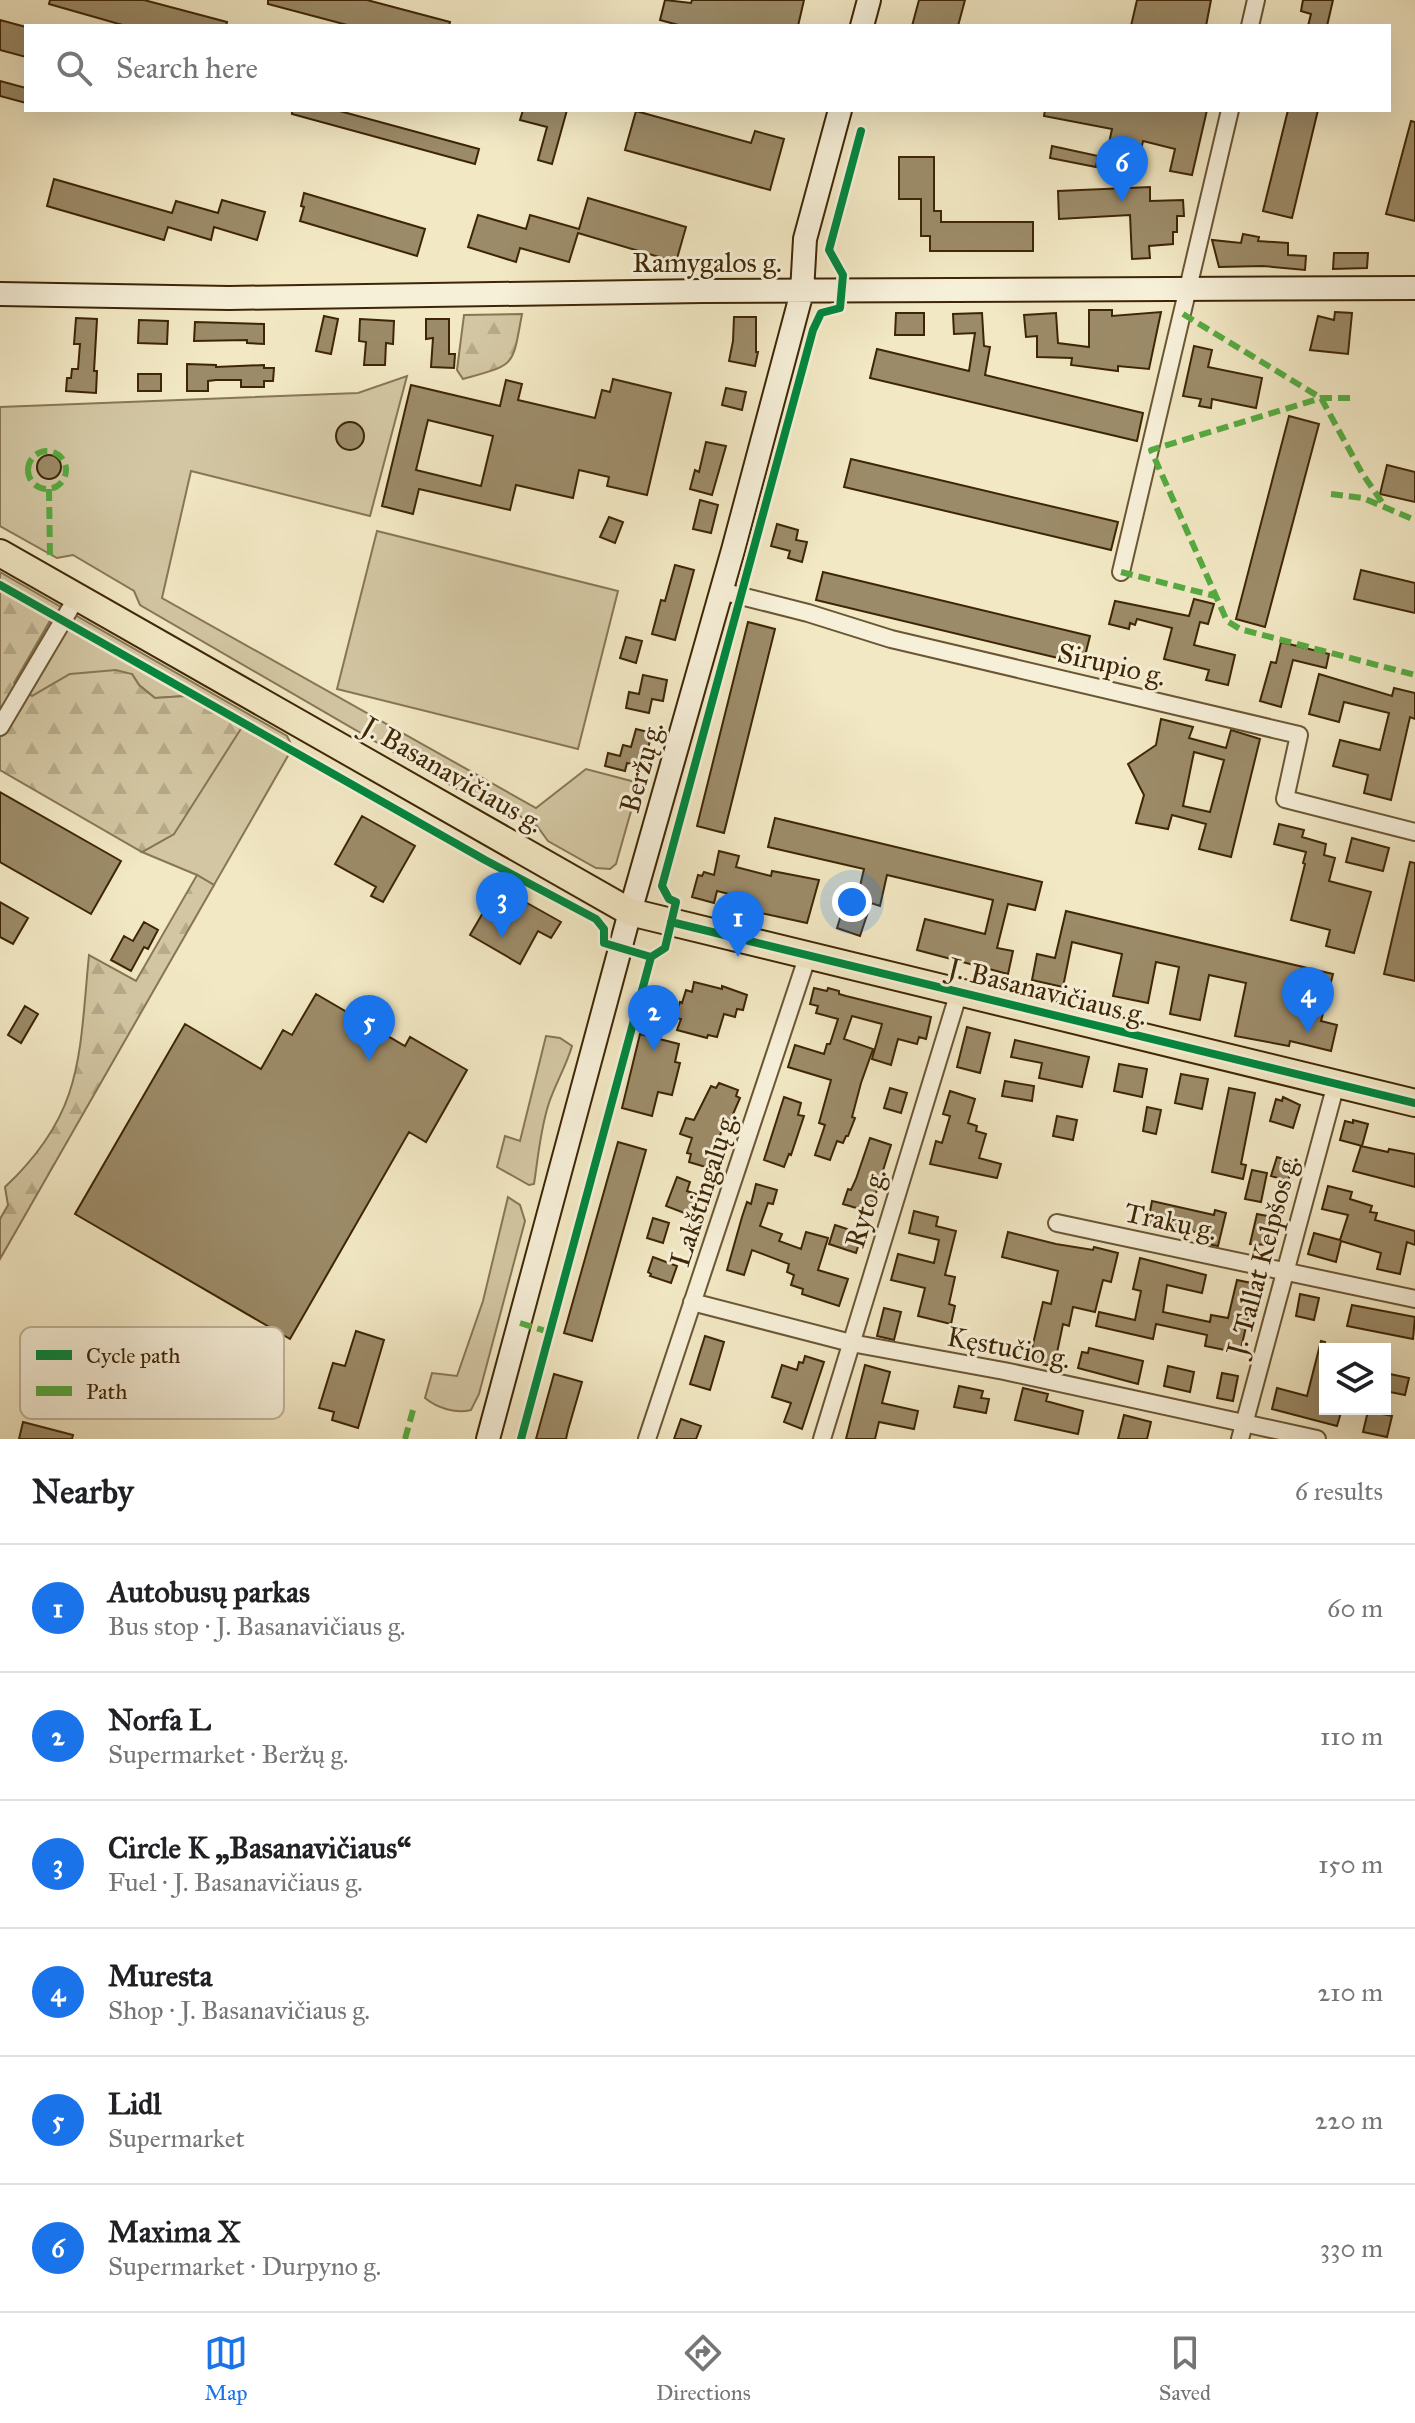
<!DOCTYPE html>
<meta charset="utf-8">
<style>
:root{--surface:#fff;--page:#f2f2f2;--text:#202124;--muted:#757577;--line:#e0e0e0;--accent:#1a73e8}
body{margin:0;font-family:"IM FELL Great Primer",serif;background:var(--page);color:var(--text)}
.controls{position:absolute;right:24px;bottom:24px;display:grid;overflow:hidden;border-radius:0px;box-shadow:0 8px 32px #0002}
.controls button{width:72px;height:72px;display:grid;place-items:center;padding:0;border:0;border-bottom:2px solid var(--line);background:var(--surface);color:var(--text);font:40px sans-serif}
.you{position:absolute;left:852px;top:902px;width:28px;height:28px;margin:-20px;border:6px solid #fff;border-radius:50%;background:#1a73e8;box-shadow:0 0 0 12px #1a73e833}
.badge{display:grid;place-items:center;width:52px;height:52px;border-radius:50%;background:var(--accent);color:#fff;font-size:26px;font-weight:700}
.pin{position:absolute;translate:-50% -66px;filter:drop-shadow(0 2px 4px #0008)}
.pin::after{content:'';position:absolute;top:42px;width:28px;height:24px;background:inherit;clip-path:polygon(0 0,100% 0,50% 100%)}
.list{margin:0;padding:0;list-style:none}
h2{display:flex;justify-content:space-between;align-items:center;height:104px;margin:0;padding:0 32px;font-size:34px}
h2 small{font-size:26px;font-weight:400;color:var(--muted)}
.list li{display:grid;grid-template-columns:52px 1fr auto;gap:24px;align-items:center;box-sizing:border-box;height:128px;padding:0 32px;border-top:2px solid var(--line)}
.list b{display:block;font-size:30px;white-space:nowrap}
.list p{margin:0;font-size:26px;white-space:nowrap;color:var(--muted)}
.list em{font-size:26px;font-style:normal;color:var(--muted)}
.icon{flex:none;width:44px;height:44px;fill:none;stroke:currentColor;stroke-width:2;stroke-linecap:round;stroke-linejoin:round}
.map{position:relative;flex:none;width:1415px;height:1439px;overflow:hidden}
.search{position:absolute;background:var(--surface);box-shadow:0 8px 32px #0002;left:24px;right:24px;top:24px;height:88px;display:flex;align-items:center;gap:20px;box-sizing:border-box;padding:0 28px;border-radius:0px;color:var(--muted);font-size:30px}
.sheet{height:872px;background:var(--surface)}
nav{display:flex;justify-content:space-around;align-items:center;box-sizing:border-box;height:112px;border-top:2px solid var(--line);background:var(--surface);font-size:22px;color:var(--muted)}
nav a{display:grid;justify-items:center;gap:4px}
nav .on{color:var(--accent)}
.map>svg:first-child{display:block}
.grass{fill:#d3c7a3;stroke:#887654;stroke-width:2}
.forest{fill:url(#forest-firs);stroke:#887654;stroke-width:2}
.building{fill:#9c8b68;stroke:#3e2604;stroke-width:2;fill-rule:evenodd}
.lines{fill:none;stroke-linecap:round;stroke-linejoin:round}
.minor-casing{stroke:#6b5634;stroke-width:20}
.secondary-casing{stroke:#3e2604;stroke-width:26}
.trunk-casing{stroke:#3e2604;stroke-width:30}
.minor{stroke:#f7f0d9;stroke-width:16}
.secondary{stroke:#f7f0d9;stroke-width:22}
.trunk{stroke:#f2e8c4;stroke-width:26}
.quiet{stroke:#55aa40;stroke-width:6;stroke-dasharray:12 6;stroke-linecap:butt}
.cycleway-casing{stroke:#f7f0d9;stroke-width:13}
.cycleway{stroke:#00873e;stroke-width:8}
.labels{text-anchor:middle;stroke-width:6;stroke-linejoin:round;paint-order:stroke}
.street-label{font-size:28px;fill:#3e2604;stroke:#f7f0d9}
.key{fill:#f7f0d9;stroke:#c0b399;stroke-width:2}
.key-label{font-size:22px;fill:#3e2604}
</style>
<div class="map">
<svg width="1415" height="1439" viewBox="0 0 1415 1439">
<defs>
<pattern id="forest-firs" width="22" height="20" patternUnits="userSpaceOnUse" patternTransform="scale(2)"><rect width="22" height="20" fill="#d3c7a3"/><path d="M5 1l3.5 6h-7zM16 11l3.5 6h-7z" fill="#b6ab8b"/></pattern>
</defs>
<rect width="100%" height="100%" fill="#f2e8c4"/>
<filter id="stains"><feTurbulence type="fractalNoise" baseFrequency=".0025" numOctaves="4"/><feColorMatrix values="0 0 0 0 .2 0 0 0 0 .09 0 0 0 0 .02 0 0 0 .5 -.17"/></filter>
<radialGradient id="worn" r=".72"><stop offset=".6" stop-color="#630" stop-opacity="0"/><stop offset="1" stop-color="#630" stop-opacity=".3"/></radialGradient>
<path class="grass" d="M407,376L370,516L191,471L162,598L536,808L586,769L639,783L616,864L610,869L596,868L548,841L537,826L502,806L483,804L140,605L134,591L73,555L57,558L0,526V407L358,393Z
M377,531L618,591L578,749L337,689Z
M0,572L287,736L292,746L289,754L214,885L197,875L142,852L174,834L185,696L155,698L139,685L132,674H70L32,696L14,683L51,619L0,590Z
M546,1036L560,1038L572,1046C566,1067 554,1086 548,1106C540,1132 538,1158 534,1184L529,1185L497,1167L505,1136L520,1141Z
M508,1197L520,1205L525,1221L479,1394L471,1410C456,1414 437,1408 425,1398L432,1373L457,1376L483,1301Z"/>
<path class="forest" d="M522,314C512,368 516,364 463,379L457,370L464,315Z
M0,590L51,619L14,683L32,696L70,674L116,670L132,674L139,685L155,698L185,696L242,727L174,834L142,852L0,770Z
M197,875L214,885L0,1259V1219L8,1205L5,1187C84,1113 79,1056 89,955L136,981Z"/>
<path class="building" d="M50,0H144L227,22L226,26H126L49,4Z
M268,0H367L450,22L449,26H351L268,4Z
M665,0L691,3L692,0H804L798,26H682L660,20Z
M919,0H965L958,26H912Z
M1137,0H1211L1206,26H1131Z
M1303,0H1333L1327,26H1308L1311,14L1301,11Z
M0,20L26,27V57L0,50Z
M0,81L26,88V103L0,96Z
M292,110H336L479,149L475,164L292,114Z
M523,110H567L552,164L538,160L547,127L520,120Z
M1045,110H1207L1192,175L1170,171L1175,149L1143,141L1138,164L1106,157L1112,129L1044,116Z
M1288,110H1318L1292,218L1263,211Z
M636,111L751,143L755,131L784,139L770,190L625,150Z
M1411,121L1415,122V221L1386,214Z
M1052,146L1098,156L1096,167L1050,158Z
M899,157H934V211H941V222H1033V251H930V236H921V199H899Z
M54,179L172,213L176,201L218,213L222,200L265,212L257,240L214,227L211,240L168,227L164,240L47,206Z
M1150,187V201L1183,200L1184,216H1177V232H1173V244L1149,246L1150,258L1132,259L1130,215L1059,219L1058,191Z
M304,193L425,229L417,256L300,221L304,207L301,206Z
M588,198L686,227L676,262L578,233L569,262L520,248L516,262L468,247L478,215L526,229L530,215L579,229Z
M1243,234L1259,237L1258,241L1288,243V255L1306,256L1305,270L1263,266L1219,267L1212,240L1241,243Z
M1334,253H1368L1367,268L1333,269Z
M1089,310H1112V316L1161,312L1149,369L1118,366V371L1071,365L1072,358L1037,357V336L1026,337L1024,315L1056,313L1058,343L1089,347Z
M1335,312L1352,313L1348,354L1310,350L1318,316L1334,320Z
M896,313H924V335H895Z
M982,313L984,346L990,347L985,375L1143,413L1137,441L870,378L877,349L969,371L975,333L954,334L953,314Z
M324,316L338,319L331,354L316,351Z
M734,317H756V352H758L755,366L729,361L733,341Z
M76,318L97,319L94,371H97L96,393L66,391L67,378H71L72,369H78L80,344H74Z
M360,319L394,321L393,344L386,343L385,365H364L366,342L359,341Z
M426,319H449V354H455L454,368L431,367L433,338L426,339Z
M139,320L168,321L167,344L138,343Z
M195,322L264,324V344L247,343V340L194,341Z
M1194,346L1212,350L1208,367L1262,378L1256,408L1212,399L1211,408L1199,406L1201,399L1183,396Z
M187,364L216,365V367L264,365V368H274L273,381H264V387H241V380H216L208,381V391H187Z
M138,374H161V391H138Z
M613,379L671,393L647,495L607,486L609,477L579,470L573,498L516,485L510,510L419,489L413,514L382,506L411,385L500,406L506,380L522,384L518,400L595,418L602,390L610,392ZM428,420L493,436L481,486L416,470Z
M726,388L746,392L742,410L722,405Z
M1289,416L1319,424L1265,627L1236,619Z
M336 436a14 14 0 1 1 28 0a14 14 0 1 1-28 0Z
M706,442L726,446L712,495L690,489L695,470L699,472Z
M37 467a12 12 0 1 1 24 0a12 12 0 1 1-24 0Z
M851,459L1118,522L1111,550L844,487Z
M1387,465L1415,472V502L1380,494Z
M700,500L718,505L711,533L693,529Z
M609,517L623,522L615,543L600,537Z
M777,524L798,530L796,540L807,542L802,562L788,558L790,551L771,546Z
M675,565L694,570L675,640L652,634L661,600L665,601Z
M1361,570L1415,583V613L1354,599Z
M823,572L1090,636L1083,664L816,600Z
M1194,599L1214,604L1208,624L1200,622L1194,645L1235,655L1228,685L1206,680L1209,670L1164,659L1172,628L1137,619L1135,625L1130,623L1129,629L1109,624L1115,601L1189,616Z
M748,622L775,629L724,833L697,826Z
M626,637L642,641L636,663L620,658Z
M1281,642L1329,654L1326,668L1293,660L1281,707L1260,701L1271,662L1276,663Z
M1319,674L1392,696L1394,688L1415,693V719L1410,717L1391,800L1364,793L1368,775L1333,766L1340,740L1380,750L1389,713L1344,702L1339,722L1309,714Z
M643,675L667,680L663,701L652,699L649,713L626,708L629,692L639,694Z
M1161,719L1193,727L1189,738L1226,748L1231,730L1260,739L1231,857L1199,849L1206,824L1172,815L1168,829L1136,823L1144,795L1128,764L1156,745ZM1194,752L1224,760L1210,812L1183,806Z
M636,729L652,733L643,767L627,763L625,771L605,766L608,753L620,756L623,745L631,747Z
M0,792L121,861L91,914L0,862Z
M362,816L415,846L383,902L371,896L376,887L335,864Z
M775,818L1042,882L1035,910L1008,904L997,948L1013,951L1008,974L917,950L925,919L985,934L993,900L887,875L880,906L871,903L860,936L837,928L842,912L853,916L864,869L768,847Z
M1279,824L1304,830L1302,837L1326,844L1324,855L1335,858L1329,881L1371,892L1354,953L1326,946L1330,930L1291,920L1305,864L1303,863L1306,852L1274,844Z
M1352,838L1389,848L1383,871L1346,862Z
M719,851L739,856L736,867L771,876L772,871L819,880L807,923L738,908L741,897L717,891L714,903L692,897L698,875L702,876L704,872L714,875Z
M1410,862L1415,863V981L1384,974Z
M511,894L561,922L551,938L538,931L520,964L470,935L484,911L497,919Z
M0,902L28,918L13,944L0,937Z
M1066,911L1333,974L1321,1021L1337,1025L1331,1051L1290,1041L1289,1046L1235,1036L1246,983L1209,975L1200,1020L1170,1014L1179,967L1156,962L1148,1003L1113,996L1122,954L1072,942L1063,987L1032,980L1037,954L1055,958Z
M144,922L158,930L148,949L144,947L131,971L111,960L124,936L133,941Z
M694,982L722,989V986L747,995L743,1010L737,1009L735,1017L724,1014L717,1037L708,1035L707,1038L677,1030L681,1019L675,1018L680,1002L682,1003L686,990L692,992Z
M814,988L827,991L828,988L839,991V994L846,996L931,1017L926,1039L919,1037L917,1044L898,1039L891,1065L872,1059L882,1024L852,1016L844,1039L873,1049L861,1083L852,1117L855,1118L848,1136H846L843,1143L837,1141L830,1160L815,1155L825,1125L819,1123L831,1080L788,1067L795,1045L824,1054L827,1044H830L838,1019L816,1013L818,1006L810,1004Z
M316,994L405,1046L410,1037L467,1070L426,1142L409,1132L290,1339L75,1214L185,1024L261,1069L283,1030L292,1035Z
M25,1006L38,1014L21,1043L8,1035Z
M967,1027L990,1033L980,1073L957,1067Z
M640,1034L679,1044L675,1062L680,1063L672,1095L658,1092L652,1116L622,1108Z
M1015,1040L1089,1057L1082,1087L1039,1078L1042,1063L1011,1057Z
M1119,1064L1147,1069L1142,1097L1114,1091Z
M1181,1074L1208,1079L1202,1109L1175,1103Z
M1005,1081L1034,1086L1032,1101L1002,1096Z
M719,1083L738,1090L736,1096L740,1098L727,1128L723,1127L709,1168L689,1162L691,1154L687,1153L692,1138L680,1134L686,1118L694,1120L711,1086L716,1088Z
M890,1088L907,1093L901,1113L884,1108Z
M1229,1088L1255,1093L1241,1164L1246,1165L1243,1179L1212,1172Z
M950,1091L975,1099L968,1123L977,1126L976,1131L986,1134L979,1158L1001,1164L997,1178L930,1164L936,1141L942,1143L950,1116L943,1114Z
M784,1097L801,1103L798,1115L804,1116L791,1155L789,1154L784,1167L764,1160Z
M1283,1097L1300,1105L1293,1128L1270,1121L1276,1099L1282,1101Z
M1147,1107L1161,1110L1156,1134L1143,1131Z
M1057,1116L1077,1120L1073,1140L1053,1136Z
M1353,1120L1368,1124L1362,1146L1340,1140L1345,1121L1353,1123Z
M870,1138L891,1145L870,1212L843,1204L848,1189L851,1190L856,1179Z
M618,1142L646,1150L592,1341L564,1333Z
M1361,1146L1388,1152L1389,1149L1415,1154V1187L1353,1171Z
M1277,1157L1293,1162L1288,1181L1271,1176Z
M1252,1170L1267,1173L1261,1202L1245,1199Z
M677,1177L690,1182L687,1191L699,1195L692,1216L666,1206Z
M756,1184L777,1190L773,1204L768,1203L760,1226L782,1234L779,1241L801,1249L806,1232L828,1238L818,1270L848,1279L839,1306L802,1294L803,1289L791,1285L794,1275L787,1272L789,1264L752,1250L744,1275L727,1270L742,1217L747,1202L751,1204Z
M1328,1186L1352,1192L1350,1199L1372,1206L1370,1212L1377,1213L1375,1220L1415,1231V1245L1407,1242L1400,1274L1377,1269L1381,1253L1341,1241L1336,1262L1308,1254L1314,1233L1340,1240L1348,1215L1322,1209Z
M1152,1201L1214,1215L1215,1210L1226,1213L1218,1246L1207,1244L1209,1235L1148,1222Z
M914,1211L938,1217L936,1226L956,1231L945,1275L955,1277L949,1304L955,1306L951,1324L918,1316L925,1288L891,1280L898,1254L934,1263L939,1240L909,1233Z
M1257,1214L1278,1218L1272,1245L1250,1244Z
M653,1218L669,1223L663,1243L647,1238Z
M835,1225L862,1234L856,1253L829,1244Z
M1008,1232L1056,1244L1093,1250L1094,1247L1118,1253L1111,1282L1103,1280L1095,1312L1073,1307L1069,1326L1063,1324L1054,1367L1029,1361L1043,1302L1051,1304L1058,1271L1002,1257Z
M653,1257L677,1266L671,1283L650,1276L651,1274L648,1272Z
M1140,1258L1206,1275L1202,1293L1167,1285L1163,1312L1210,1322L1211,1315L1228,1318L1237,1280L1261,1285L1256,1310L1250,1309L1240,1353L1205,1346L1207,1335L1156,1324L1153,1339L1096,1326L1099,1312L1135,1320L1141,1291L1133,1289Z
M1300,1294L1319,1298L1314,1320L1296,1316Z
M1352,1305L1415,1317L1413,1339L1347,1326Z
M884,1308L901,1312L894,1340L877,1336Z
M356,1331L384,1340L358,1428L332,1420L334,1412L319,1408L333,1363L345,1366Z
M705,1336L724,1342L710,1390L690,1384Z
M1321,1341L1325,1342V1409H1342L1337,1426L1272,1409L1277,1388L1307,1396Z
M1089,1348L1143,1361L1138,1384L1078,1368L1082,1352L1088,1353Z
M805,1356L824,1362L802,1429L784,1422L791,1403L772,1397L782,1365L797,1370L799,1362L803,1363Z
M865,1365L890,1372L882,1403L918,1411L914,1429L879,1422L875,1439H846Z
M1168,1366L1194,1372L1190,1392L1164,1386Z
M1222,1373L1238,1376L1233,1401L1217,1398Z
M1385,1373L1409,1378L1405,1395L1385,1391Z
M554,1374L582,1382L568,1430L566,1439H536Z
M959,1386L983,1391L981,1398L989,1399L986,1413L954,1407Z
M1023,1388L1048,1394L1046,1401L1083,1411L1078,1434L1015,1420Z
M1368,1411L1392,1416L1387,1437L1363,1432Z
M1124,1415L1151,1422L1147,1439H1118Z
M681,1419L701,1426L696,1439H674Z
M23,1422L73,1435L72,1439H19Z"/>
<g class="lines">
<defs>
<path id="minor" d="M1250,26L1256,0
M1121,572L1230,110
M721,591L808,613L891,639L1299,735L1285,799L1415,832
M0,727L77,597
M1057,1223L1415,1299
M692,1302L851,1343L1004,1371L1317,1439
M647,1439L808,955
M822,1439L959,992
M1240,1439L1336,1084"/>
<path id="secondary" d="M862,26L869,0
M0,294L229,298L703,291L1415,288
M488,1439L630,912L733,550L802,292L805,239L840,110"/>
<path id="trunk" d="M0,553L630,912L1415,1103"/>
</defs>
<use href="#minor" class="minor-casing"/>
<use href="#secondary" class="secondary-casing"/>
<use href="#trunk" class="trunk-casing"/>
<use href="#minor" class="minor"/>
<use href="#secondary" class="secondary"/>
<use href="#trunk" class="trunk"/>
<path class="quiet" d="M1183,314L1321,398L1362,473L1386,508
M1350,398H1321L1151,450L1227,621L1240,629L1415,675
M28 470a19 19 0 1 1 38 0a19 19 0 1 1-38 0Z
M49,489L50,559
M1331,494L1363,498L1415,520
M1121,572L1215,596
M520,1323L549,1332
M405,1439L413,1410"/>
<defs>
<path id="cycleway" d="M0,585L485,860L596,919L604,929V943L651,957
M671,922L1415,1103
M521,1439L651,957L665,948L676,902L669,899L662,886L813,330L821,313L840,308L843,275L829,250L861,131"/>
</defs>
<use href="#cycleway" class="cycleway-casing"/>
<use href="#cycleway" class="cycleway"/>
</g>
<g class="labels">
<g class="street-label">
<text x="707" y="272">Ramygalos g.</text>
<text transform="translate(1112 664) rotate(13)" y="10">Sirupio g.</text>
<text transform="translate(641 767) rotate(-74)" y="10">Beržų g.</text>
<text transform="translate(453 774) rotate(30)" y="10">J. Basanavičiaus g.</text>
<text transform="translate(1048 991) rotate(14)" y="10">J. Basanavičiaus g.</text>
<text transform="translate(703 1189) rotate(-72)" y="10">Lakštingalų g.</text>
<text transform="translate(865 1208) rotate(-73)" y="10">Ryto g.</text>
<text transform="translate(1171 1221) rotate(12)" y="10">Trakų g.</text>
<text transform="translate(1262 1255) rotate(-75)" y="10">J. Tallat Kelpšos g.</text>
<text transform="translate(1009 1347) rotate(11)" y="10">Kęstučio g.</text>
</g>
</g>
<rect x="20" y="1327" width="264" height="92" rx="12" class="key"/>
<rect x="36" y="1350" width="36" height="10" fill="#00873e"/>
<rect x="36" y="1386" width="36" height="10" fill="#55aa40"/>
<g class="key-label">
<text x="86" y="1363">Cycle path</text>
<text x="86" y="1399">Path</text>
</g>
<rect width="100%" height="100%" filter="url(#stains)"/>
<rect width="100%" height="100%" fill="url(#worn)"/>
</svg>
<div class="controls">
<button><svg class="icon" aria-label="layers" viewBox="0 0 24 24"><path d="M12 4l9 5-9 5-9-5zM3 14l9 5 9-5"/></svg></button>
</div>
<div class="you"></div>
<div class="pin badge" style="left:738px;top:957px">1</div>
<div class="pin badge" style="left:654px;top:1051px">2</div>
<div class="pin badge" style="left:502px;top:938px">3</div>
<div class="pin badge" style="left:1308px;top:1033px">4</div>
<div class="pin badge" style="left:369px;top:1061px">5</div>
<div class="pin badge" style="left:1122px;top:202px">6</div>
<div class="search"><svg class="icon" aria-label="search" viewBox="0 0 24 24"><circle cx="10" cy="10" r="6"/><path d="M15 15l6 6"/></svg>Search here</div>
</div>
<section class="sheet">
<h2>Nearby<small>6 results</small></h2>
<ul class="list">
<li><span class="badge">1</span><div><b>Autobusų parkas</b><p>Bus stop · J. Basanavičiaus g.</p></div><em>60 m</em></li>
<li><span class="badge">2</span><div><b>Norfa L</b><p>Supermarket · Beržų g.</p></div><em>110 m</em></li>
<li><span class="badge">3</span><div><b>Circle K „Basanavičiaus“</b><p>Fuel · J. Basanavičiaus g.</p></div><em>150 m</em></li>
<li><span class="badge">4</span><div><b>Muresta</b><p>Shop · J. Basanavičiaus g.</p></div><em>210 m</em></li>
<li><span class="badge">5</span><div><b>Lidl</b><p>Supermarket</p></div><em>220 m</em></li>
<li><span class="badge">6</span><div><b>Maxima X</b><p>Supermarket · Durpyno g.</p></div><em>330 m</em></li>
</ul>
</section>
<nav>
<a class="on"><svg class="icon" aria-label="map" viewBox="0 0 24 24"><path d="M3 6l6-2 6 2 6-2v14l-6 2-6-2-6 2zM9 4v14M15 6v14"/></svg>Map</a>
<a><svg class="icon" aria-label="directions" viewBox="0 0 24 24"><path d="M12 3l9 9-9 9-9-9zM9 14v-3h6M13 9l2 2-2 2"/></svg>Directions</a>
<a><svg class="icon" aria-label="saved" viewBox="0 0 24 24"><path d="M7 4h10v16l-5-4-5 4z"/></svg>Saved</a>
</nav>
